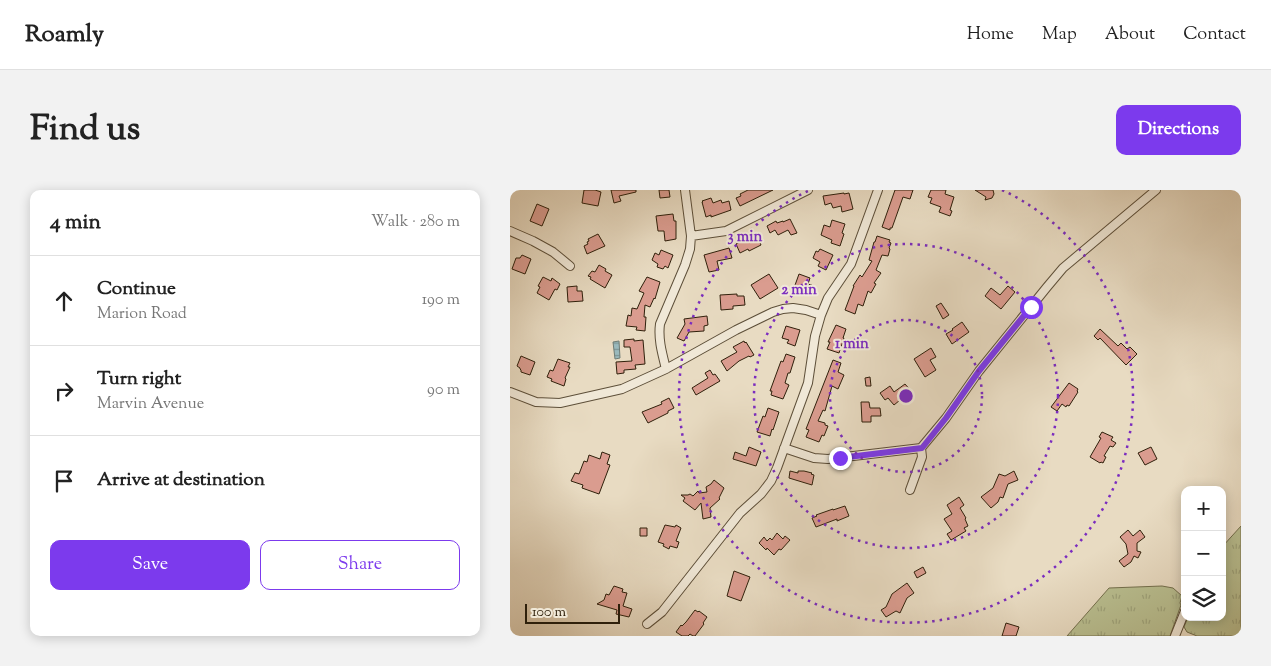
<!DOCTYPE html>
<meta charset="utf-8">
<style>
:root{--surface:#fff;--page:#f2f2f2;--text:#222;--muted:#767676;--line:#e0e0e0;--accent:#7c3aed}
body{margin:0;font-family:"Sorts Mill Goudy",serif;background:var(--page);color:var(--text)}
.controls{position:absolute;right:15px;bottom:15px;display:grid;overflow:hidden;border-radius:10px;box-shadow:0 2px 12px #0003}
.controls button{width:45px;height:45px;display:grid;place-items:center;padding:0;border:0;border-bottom:1px solid var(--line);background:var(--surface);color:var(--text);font:25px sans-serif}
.scale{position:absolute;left:15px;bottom:12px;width:95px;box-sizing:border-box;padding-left:5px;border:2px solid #2f200b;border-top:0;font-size:14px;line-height:18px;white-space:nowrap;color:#2f200b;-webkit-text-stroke:4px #f0e8d7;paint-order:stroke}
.stop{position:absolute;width:15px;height:15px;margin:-11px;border:4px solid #7c3aed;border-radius:50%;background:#fff}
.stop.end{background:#7c3aed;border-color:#fff;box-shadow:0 1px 5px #0008}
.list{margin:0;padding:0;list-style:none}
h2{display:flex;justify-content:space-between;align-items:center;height:65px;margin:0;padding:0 20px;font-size:21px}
h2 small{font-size:16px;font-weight:400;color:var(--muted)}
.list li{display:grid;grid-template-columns:32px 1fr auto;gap:15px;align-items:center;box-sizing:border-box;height:90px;padding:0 20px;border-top:1px solid var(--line)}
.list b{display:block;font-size:19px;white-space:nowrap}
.list p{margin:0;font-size:16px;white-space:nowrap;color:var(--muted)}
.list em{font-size:16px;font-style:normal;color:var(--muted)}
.actions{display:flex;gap:10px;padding:15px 20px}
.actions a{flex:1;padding:11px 0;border:1px solid var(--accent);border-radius:10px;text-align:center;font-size:18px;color:var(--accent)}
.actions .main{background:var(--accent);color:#fff}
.icon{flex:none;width:28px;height:28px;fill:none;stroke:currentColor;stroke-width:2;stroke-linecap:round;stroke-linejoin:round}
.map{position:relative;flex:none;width:731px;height:446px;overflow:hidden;border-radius:10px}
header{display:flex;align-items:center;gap:30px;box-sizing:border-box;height:70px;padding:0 25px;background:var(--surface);border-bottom:1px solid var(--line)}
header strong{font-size:24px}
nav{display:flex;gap:28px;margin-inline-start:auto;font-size:18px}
.intro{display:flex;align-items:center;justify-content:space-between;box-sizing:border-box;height:120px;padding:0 30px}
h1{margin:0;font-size:35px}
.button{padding:12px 22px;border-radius:10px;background:var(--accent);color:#fff;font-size:18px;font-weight:700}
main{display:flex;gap:30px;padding:0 30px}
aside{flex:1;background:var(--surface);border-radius:10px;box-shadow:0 2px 12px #0003}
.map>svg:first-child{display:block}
.grass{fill:url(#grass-tufts);stroke:#74704e}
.water{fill:url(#water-rules);stroke:#6f7c75}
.building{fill:#da9c8f;stroke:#2f200b}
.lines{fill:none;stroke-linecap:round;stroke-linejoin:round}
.minor-casing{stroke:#5d4f39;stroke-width:10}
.minor{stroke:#f0e8d7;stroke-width:8}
.route{stroke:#7c3aed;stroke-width:6}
.ring{fill:none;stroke:#7b2cbf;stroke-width:2.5;stroke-dasharray:2.5 5}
.centre{fill:#7b2cbf;stroke:#f0e8d7;stroke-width:2.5}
.ring-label{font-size:15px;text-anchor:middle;font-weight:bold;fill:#7b2cbf;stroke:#f0e8d7;stroke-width:4;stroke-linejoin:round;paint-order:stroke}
</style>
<header>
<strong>Roamly</strong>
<nav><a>Home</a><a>Map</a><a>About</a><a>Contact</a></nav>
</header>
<div class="intro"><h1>Find us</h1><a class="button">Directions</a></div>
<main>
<aside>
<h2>4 min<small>Walk · 280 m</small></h2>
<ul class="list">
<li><svg class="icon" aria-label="ahead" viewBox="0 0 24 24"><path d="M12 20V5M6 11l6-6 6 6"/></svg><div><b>Continue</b><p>Marion Road</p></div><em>190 m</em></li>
<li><svg class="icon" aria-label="right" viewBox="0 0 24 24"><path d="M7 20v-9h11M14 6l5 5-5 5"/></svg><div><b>Turn right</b><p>Marvin Avenue</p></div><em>90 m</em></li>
<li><svg class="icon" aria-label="arrive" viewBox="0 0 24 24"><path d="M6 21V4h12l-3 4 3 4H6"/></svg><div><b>Arrive at destination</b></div></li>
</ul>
<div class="actions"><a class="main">Save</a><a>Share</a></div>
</aside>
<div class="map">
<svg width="731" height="446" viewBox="0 0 731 446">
<defs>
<pattern id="grass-tufts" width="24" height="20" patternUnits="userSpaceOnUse" patternTransform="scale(1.25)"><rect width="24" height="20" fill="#b9bf91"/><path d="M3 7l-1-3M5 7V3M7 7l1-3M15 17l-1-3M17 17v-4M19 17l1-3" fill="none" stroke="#9fa47c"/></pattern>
<pattern id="water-rules" width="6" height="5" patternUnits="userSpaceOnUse" patternTransform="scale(1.25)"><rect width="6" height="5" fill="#9ab9bc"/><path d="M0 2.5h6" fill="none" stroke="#7e9697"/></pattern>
</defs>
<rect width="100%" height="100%" fill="#e8dbc2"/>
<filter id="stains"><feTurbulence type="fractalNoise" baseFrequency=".004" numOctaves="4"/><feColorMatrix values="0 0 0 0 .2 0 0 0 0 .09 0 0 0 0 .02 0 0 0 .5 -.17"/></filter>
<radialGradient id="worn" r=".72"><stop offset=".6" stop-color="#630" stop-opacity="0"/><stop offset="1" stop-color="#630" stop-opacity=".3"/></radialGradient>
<path class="grass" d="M731,336V446H687L677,442L674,437L678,427H712V357Z
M652,396L663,398L672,406L670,413L671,415L660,446H557L599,398Z"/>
<path class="water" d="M109,151L110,168L105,169L103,152Z"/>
<path class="building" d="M74,0H85L91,2L88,16L72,13Z
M101,0H126V2L109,6L111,11L104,13Z
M149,0H159L160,7L150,8Z
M238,0H263L230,16L226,8L231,6L230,4Z
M385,0H403L400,9L393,7L382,38H380V40L372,37Z
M421,0H436L435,4L444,7L440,20L442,21L440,26L429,22L431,17L420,13L422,8L418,7Z
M465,0H483L484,4L482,8L475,10L476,7Z
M334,3V4L339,3L343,19L332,22L331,16L323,18L321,13L315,15L313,6Z
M201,8L203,13L211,10L212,13L219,11L221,20L201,27V25L196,27L192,12H193L192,11Z
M27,14L39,19L32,36L20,31Z
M163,24L164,31H166V49L155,51L154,41H148L146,26Z
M280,29L287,43L281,45L278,40L268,45L265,40L260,43L257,36L266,31L267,33L273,31V32Z
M322,30L335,34L332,43L334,44L330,56L321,53L322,50L311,45L314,35L320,37Z
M246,43L251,55L239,61L238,59L230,63L226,54Z
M88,44L95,56L77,64L74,56L78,54L77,52L79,51L78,49Z
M367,46L380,50L379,52L381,53L379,58L380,59L378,66L372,65L366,80L371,83L364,93L366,94L361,103L358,101L353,116L348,114L345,124L335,120L344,96H343L350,85L352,87L362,71L359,70L364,52H365Z
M219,58L222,68L207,71L209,80L199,82L194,65Z
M310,59L323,65L316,80L308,76L310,72L303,68L306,61L308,62Z
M151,60L163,65L158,78L155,76L153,79L147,77L148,74L142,70L145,63L149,65Z
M12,65L21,69L15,84L2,79L6,68H10Z
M89,75L96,79L95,81L102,85L95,98L80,89L81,87L78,86L82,81L85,82Z
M259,84L268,98L250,109L241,95Z
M289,84L300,88L298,94L304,96L302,103L284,98Z
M33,87L41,91L42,88L50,94L47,100L45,99L39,110L27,103L30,97L28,96Z
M137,87L150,92L145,109L144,108L140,117L135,115L134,127H136L135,141L126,140L127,137L116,136L118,125L121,126L122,118L127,119L134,103L129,101Z
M67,96V101H72L73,111L58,112L57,97Z
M498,96L505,102L491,119L475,106L481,98L490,105Z
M227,104V106H234L235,115L223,116V119L211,120L210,105Z
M431,113L439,125L433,129L426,116Z
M197,126L198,135L194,136V141L179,142L174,151L167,148L175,134L174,129Z
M452,132L459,142L442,154L436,144L443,140L442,139Z
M326,135L336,139L333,148H334L329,163L317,159L320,152H318Z
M276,136L290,140L285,156L277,153L279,150L272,148Z
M590,139L608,156L611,153L617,159L620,157L627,164L616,175L590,148L588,150L584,146Z
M124,149V151L133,150L135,174L125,175L126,179L114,180V183L107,184L106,172L122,171L120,157H114V150Z
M234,151L235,153L236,152L244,165L240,167L239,166L229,171L217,181L211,171L227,162L223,157Z
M421,158L426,167L420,170L426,180L415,187L404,169Z
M276,164L285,167L280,183H278L275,193L279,195L273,209L261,205L262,201H260L271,171L273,172Z
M11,166L25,172L20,185L11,182V180L10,179V178L7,176Z
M48,169L60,173L58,177H60L55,188L56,189L54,196L41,191L42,189L37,187L40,180L43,181Z
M323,170L331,173L328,182L334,185L328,199L322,196L315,221L313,220L308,231L315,233V235L318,236L314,246L312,245L309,252L296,247L299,240L296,239Z
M200,180L203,185L205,184L210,191L186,205L182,198L198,188L195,183Z
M360,187L361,196H356L355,188Z
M559,193L568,199L567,201L568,202L559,216L557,215L556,217L552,214L547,221L541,217Z
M395,194L401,201L384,215L378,208L375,210L370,203L380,196L384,202Z
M159,208L164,218L158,221V223L138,233L132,222L152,214L151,212Z
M351,212H359L360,218H370L371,226H361V232H352Z
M258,218L269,222L263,240L262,239L260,246L247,242L253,226L255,227Z
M592,242L603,247L601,250L606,253L603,257L600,256L594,266L596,267L593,273L591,272L590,273L580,267L591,248L589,247Z
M239,257L251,262L246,276L223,269L225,262L236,266Z
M641,257L647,269L635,275L628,263Z
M92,262L100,265L97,274L100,275L89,304L72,298L73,295L61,291L65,283L69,284L74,271L77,272L79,265L90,269Z
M280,281L288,283V281H294L302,283L301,284L304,285L302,295L279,288Z
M504,281L508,290L498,294L493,308L490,307L488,312L481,318L471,307L483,298L489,284L495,286Z
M204,290L214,298L209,308L210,309L200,318L201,327L193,329L191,313L185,320L173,311L175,308L171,305H178L180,304L183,306L188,301L189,303L197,302L196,297L201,294Z
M449,307L454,315L450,318L456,328L455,329L458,336L454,338L456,341L441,350L437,344L442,341L434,329L442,324L437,315Z
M335,316L339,326L327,331V329L306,337L302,328L307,326L306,325L323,319V320Z
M155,335L165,337L166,335L171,338L166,351L169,352L167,358L160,356L159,359L153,356L154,354L148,352Z
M130,338H137V346H130Z
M618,340L623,346L630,340L635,347L627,353V361L631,362L628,368L624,366L621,372L614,377L609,371L618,364L616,354L610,347Z
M267,343L273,349L275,346L280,350L271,360L269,359L264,365L257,358L256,360L249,353L254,347L257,351L260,348L262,350Z
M413,377L416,383L407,388L404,382Z
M224,381L240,387L231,411L217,406Z
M397,393L404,403L397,408L390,423L386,421L376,427L371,420L376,417L382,404Z
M104,396L113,399L112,402L117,403L113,416L122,419L119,427L106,424L107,420L87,414L94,410L96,404L99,405Z
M185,420L188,422L189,421L197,427L193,433L194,434L185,446H183L180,444L178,446H172L166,442L171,435L172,436L176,432Z
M496,433L509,437L506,446H492Z"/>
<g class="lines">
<defs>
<path id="minor" d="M0,41L23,51L43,62L60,76
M181,46L216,41L298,0
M156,179C152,163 148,149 150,134L175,75L180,59L181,46L175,0
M0,202L26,212L50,213L112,199L156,179L226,140L263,122L273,119L283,118L296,120L311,125
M274,258L304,268L318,269L411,258
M400,300L412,267L411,258L436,228L469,181L537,97L553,78L646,0
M137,434L152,422L230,323L251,304L261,291L267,278L298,193L305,146L311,125L318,108L341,74L368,0
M665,446L675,421"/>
</defs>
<use href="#minor" class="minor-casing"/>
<use href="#minor" class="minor"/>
</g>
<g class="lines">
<path class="route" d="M330,268L412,258L436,228L469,181L521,117"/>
</g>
<g class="ring">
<circle cx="396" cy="206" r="76"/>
<circle cx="396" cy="206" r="152"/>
<path d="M492 0A227 227 0 1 1 300 0"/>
</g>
<circle cx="396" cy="206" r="8" class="centre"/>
<g class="ring-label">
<text x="235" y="51">3 min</text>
<text x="289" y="104">2 min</text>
<text x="342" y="158">1 min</text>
</g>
<rect width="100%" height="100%" filter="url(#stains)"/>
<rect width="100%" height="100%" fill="url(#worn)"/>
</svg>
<div class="controls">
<button>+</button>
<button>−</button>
<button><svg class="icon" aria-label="layers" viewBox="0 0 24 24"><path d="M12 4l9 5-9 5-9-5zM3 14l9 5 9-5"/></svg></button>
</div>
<div class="scale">100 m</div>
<div class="stop" style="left:521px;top:117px"></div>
<div class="stop end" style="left:330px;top:268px"></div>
</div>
</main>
